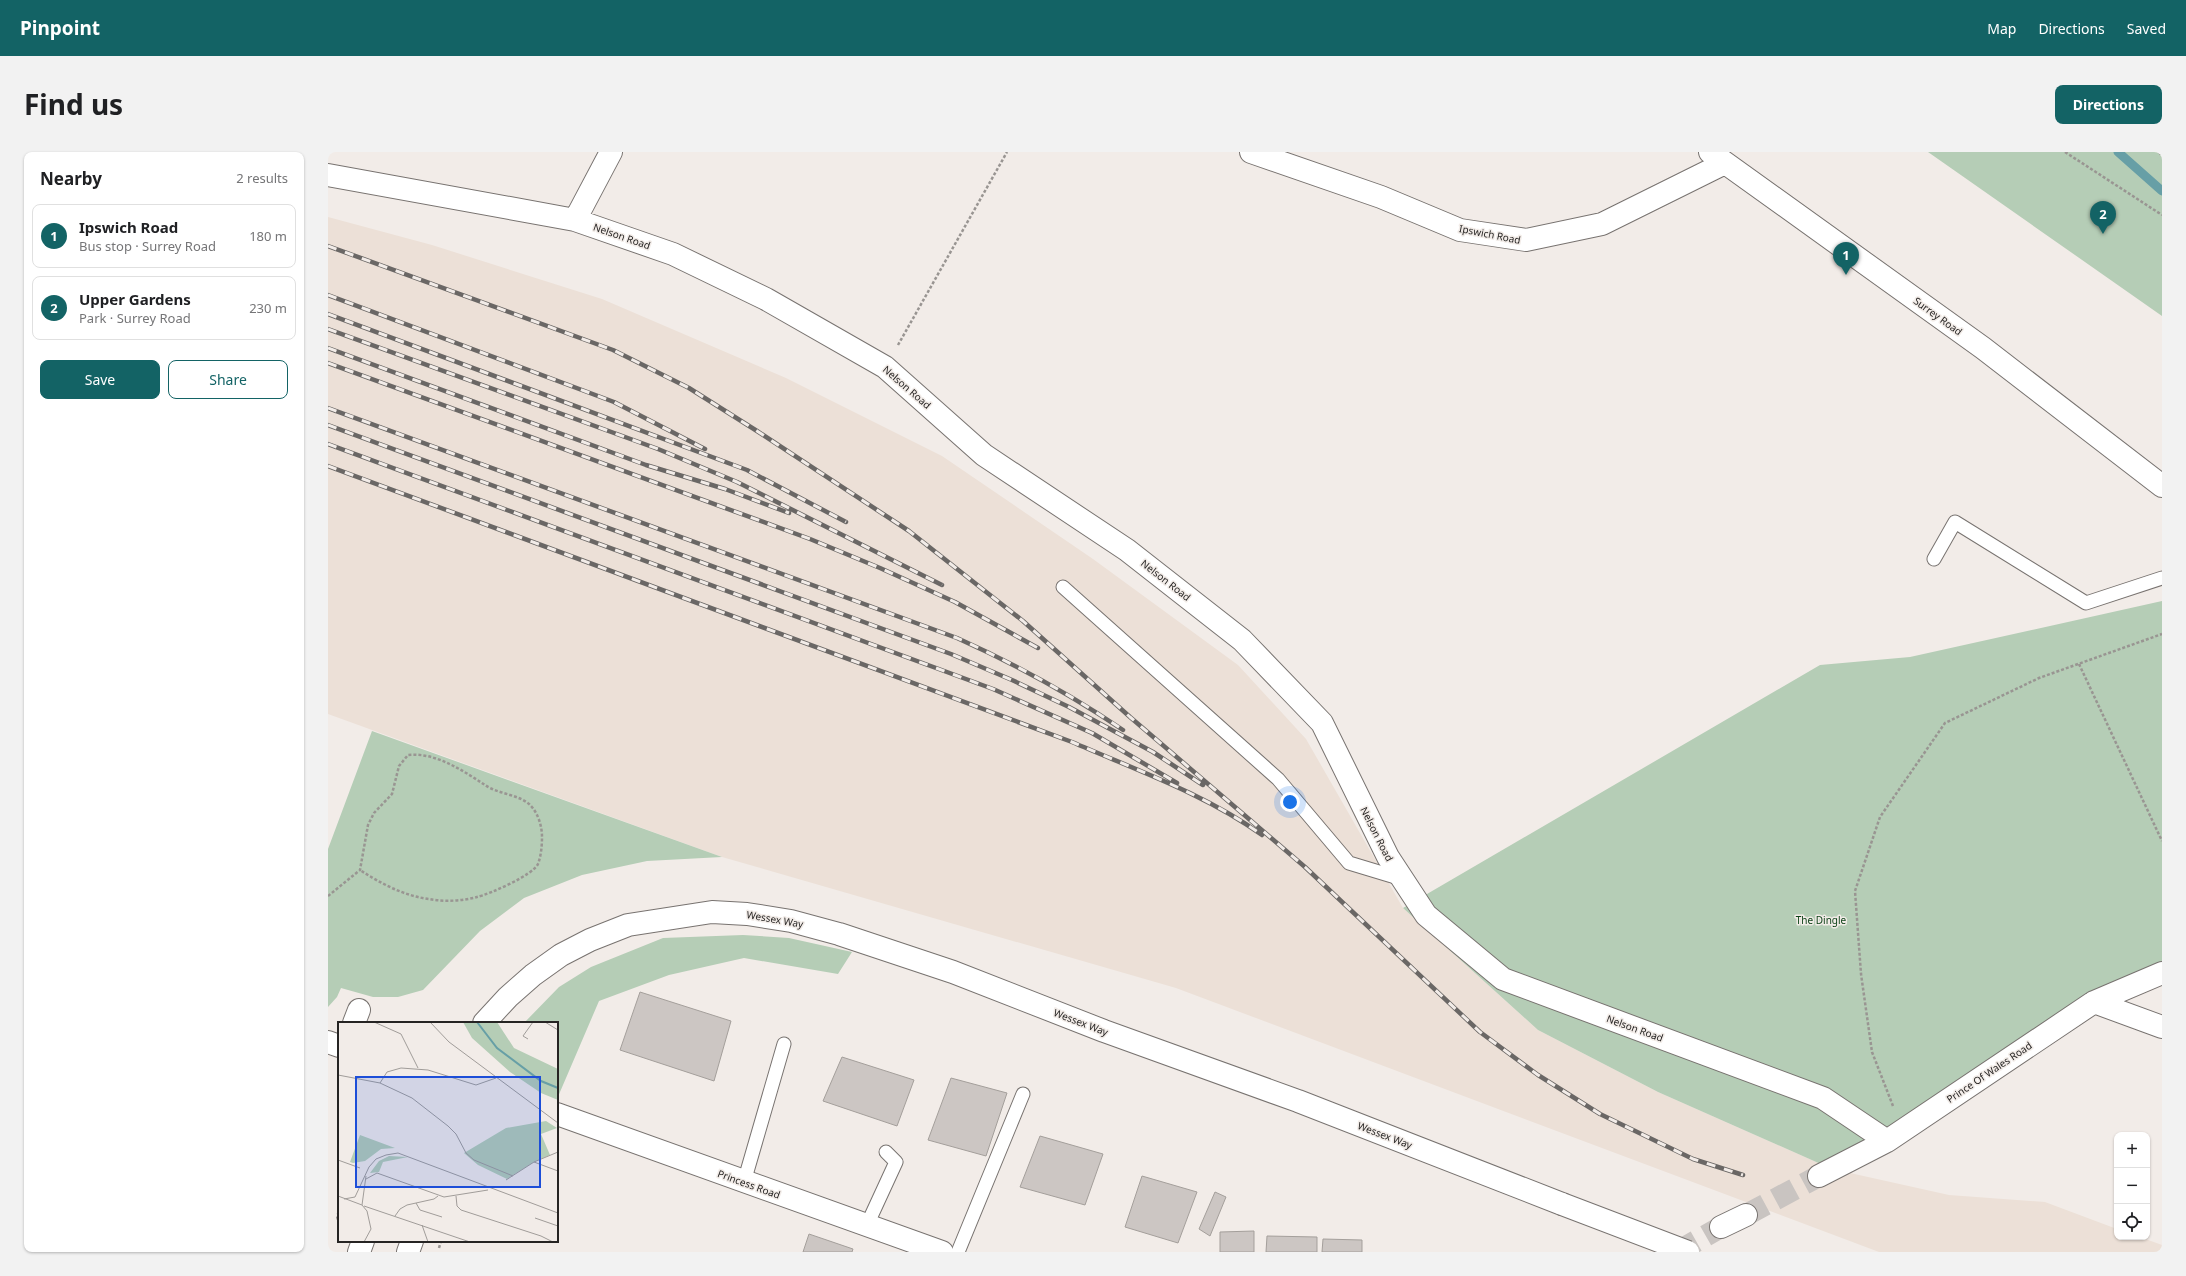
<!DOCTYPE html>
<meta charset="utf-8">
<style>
:root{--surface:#fff;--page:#f2f2f2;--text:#202124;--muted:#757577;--line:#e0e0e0;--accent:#136365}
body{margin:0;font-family:"Noto Sans",sans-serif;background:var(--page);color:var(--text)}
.controls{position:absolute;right:12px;bottom:12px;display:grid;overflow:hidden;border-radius:8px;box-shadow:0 1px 3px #0004}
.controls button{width:36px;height:36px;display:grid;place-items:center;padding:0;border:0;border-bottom:1px solid var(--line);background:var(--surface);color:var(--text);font:20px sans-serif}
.you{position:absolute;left:962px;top:650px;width:14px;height:14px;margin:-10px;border:3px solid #fff;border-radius:50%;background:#1a73e8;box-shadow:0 0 0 6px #1a73e833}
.badge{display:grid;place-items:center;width:26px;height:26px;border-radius:50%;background:var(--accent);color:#fff;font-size:13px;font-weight:700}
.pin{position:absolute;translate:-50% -33px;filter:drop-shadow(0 1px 2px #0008)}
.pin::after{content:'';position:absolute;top:21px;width:14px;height:12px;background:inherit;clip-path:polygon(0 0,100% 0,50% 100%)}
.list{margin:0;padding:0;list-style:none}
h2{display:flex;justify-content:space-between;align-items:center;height:52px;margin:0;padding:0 16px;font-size:17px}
h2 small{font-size:13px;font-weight:400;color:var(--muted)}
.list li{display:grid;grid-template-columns:26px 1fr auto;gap:12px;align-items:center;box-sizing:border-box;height:64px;margin:0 8px 8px;padding:0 8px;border:1px solid var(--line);border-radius:8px}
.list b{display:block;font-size:15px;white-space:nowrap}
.list p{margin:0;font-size:13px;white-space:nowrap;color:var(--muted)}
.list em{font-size:13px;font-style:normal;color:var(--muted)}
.actions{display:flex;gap:8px;padding:12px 16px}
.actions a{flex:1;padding:9px 0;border:1px solid var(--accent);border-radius:8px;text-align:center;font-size:14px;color:var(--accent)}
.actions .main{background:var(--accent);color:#fff}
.icon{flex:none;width:22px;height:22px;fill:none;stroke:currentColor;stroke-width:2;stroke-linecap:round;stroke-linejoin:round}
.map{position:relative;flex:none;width:1834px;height:1100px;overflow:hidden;border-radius:8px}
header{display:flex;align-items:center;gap:24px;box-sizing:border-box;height:56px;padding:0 20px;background:var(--accent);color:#fff}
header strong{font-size:19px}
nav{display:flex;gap:22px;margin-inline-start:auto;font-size:14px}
.intro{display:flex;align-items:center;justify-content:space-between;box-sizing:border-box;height:96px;padding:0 24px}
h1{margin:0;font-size:28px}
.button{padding:10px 18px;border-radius:8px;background:var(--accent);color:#fff;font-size:14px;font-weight:700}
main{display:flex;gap:24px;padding:0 24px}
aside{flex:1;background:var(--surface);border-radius:8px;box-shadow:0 1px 3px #0004}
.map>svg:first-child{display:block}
.built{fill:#ece0d7}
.green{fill:#b5cdb6}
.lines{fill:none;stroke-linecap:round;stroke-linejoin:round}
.stream{stroke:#679fa6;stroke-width:9}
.building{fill:#ccc6c3;stroke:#a49f9b}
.street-tunnel{stroke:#c9c4c1;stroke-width:22;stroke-dasharray:22 11;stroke-linecap:butt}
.lane-casing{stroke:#787370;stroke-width:15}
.street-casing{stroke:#787370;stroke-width:24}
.highway-casing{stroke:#787370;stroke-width:24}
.path{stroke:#999592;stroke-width:2.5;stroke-dasharray:3 2;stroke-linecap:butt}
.lane{stroke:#fff;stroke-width:13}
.street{stroke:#fff;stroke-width:22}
.highway{stroke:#fff;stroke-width:22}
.rail-casing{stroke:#6a6765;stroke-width:4.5}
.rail{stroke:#f2ece8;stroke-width:3;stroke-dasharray:9;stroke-linecap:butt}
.highway-bridge-casing{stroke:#787370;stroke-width:24;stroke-linecap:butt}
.highway-bridge{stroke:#fff;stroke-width:22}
.labels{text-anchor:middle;stroke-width:3;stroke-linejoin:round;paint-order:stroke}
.street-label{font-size:10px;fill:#262423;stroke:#f2ece8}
.park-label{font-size:10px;fill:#0d4217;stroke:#f2ece8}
.inset-river{fill:none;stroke:#679fa6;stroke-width:2}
.inset-road{fill:none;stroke:#a09c99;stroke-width:1}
.view{fill:#1d4ed8;fill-opacity:0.15;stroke:#1d4ed8;stroke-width:2}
.inset-edge{fill:none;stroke:#262423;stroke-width:2}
</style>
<header>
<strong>Pinpoint</strong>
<nav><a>Map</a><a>Directions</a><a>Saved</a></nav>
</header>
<div class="intro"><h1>Find us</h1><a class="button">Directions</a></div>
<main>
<aside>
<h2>Nearby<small>2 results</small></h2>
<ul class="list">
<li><span class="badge">1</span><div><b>Ipswich Road</b><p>Bus stop · Surrey Road</p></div><em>180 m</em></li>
<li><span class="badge">2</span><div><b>Upper Gardens</b><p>Park · Surrey Road</p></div><em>230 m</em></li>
</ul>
<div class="actions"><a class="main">Save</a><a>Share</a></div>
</aside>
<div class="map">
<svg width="1834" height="1100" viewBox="0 0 1834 1100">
<rect width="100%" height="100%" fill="#f2ece8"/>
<path class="built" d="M0,65L104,93L274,147L458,226L614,304L765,407L910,513L978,587L1075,756L1210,878L1330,940L1504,1017L1621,1043L1717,1050L1789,1077V1085H1812L1834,1093V1100H1551L848,836L394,705L0,562Z"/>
<path class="green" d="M1600,0H1834V164Z
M1834,449V821L1504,1017L1330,940L1210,878L1075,756L1492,513L1582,505Z
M44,579L394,705L319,709L254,723L196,746L152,779L95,838L70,845H45L13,836L9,845L0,855V697Z
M415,783L461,786L524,800L510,822L416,806L341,823L271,849L229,947V871H196L231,835L263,815L335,786Z"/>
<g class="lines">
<path class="stream" d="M1790,0L1834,39"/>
</g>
<path class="building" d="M312,840L403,869L386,929L292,898Z
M514,905L586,928L569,974L495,949Z
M623,926L679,941L658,1004L600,988Z
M712,984L775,1002L757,1053L692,1035Z
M814,1024L869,1040L850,1091L797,1075Z
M887,1040L898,1045L882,1084L871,1077Z
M926,1079V1100H892V1080Z
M481,1082L525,1097L524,1100H475Z
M939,1084L989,1085V1100H938Z
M995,1087L1034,1088V1100H994Z"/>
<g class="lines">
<path class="street-tunnel" d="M1418,1063L1491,1024
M1349,1100L1393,1075"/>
<defs>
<path id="lane" d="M1606,407L1627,370L1758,451L1834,426
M735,435L950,627L1021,711L1074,727
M416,1030L456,892
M539,1073L568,1010L558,1000
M630,1100L695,942"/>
<path id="street" d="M923,0L1053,45L1132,78L1198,88L1274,72L1397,11
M1382,0L1655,196L1834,334
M0,23L247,68L345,102L438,147L557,215L656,303L799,398L914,488L994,571L1060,705L1098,763L1175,827L1495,946L1559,989
M247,68L283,0
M1766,850L1834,875
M26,871L31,858
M0,890L11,894
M229,962L614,1100
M1491,1024L1559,989L1766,850L1834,821
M1393,1075L1418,1063"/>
<path id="highway" d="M156,871L180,845L205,823L233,803L262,788L300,773L384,760L419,762L463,769L511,782L625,820L776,879L970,949L1234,1052
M31,1100L35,1089
M80,1100L84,1089"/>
</defs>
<use href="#lane" class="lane-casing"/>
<use href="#street" class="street-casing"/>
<use href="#highway" class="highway-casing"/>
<path class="path" d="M1737,0L1834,63
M1831,0L1834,4
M570,193L679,0
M1751,512L1834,689
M0,744L32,718L40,673L46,661L64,642L71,614L80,603C107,600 134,618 157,633C170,642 189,642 201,652C210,660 214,674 214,685C214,694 213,704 210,712C205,723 162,742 149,745C134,749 117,750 101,747C76,744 52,731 32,718
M1565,954L1544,900L1533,822L1527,739L1552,665L1617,571L1711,526L1834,482
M11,1060L9,1064L11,1072
M111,1096L113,1089"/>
<use href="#lane" class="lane"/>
<use href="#street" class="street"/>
<use href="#highway" class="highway"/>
<defs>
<path id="rail" d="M0,94L285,198L361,236L429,279L581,379L695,469L802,565L977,715L1152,880L1210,923L1272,962L1365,1007L1415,1023
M0,143L286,250L377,297
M0,162L419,318L518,370
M0,177L330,297L409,330L614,433
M0,196L318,313L397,337L461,361
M0,211L482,387L552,416L627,450L710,496
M0,256L629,486C687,512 742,542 795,578
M0,273L623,502L684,528L741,555L825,600L875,633
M0,292L665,537L764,581L849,631
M0,314L744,590C808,618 877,642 934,683"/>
</defs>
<use href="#rail" class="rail-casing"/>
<use href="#rail" class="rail"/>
<defs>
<path id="highway-bridge" d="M1234,1052L1360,1100"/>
</defs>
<use href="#highway-bridge" class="highway-bridge-casing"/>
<use href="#highway-bridge" class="highway-bridge"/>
</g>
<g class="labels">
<g class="street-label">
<text transform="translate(1162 82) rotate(11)" y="4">Ipswich Road</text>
<text transform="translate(294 84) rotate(19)" y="4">Nelson Road</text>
<text transform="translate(1610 164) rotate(36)" y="4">Surrey Road</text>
<text transform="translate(579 235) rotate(41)" y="4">Nelson Road</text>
<text transform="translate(838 428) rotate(38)" y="4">Nelson Road</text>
<text transform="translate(1049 682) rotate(63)" y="4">Nelson Road</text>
<text transform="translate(447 767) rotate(10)" y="4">Wessex Way</text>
<text transform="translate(753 870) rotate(21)" y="4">Wessex Way</text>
<text transform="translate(1307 876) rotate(20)" y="4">Nelson Road</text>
<text transform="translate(1661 920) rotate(-34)" y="4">Prince Of Wales Road</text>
<text transform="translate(1057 983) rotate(21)" y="4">Wessex Way</text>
<text transform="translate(421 1032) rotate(20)" y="4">Princess Road</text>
</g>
<g class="park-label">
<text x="1493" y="772">The Dingle</text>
</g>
</g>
<g transform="translate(10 870)">
<rect width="220" height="220" fill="#f2ece8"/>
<path d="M125,0H159L176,26L220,47V78L203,71L172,50L134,16ZM208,99L219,106L203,112L212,133L196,140L169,157L140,143L126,131L168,106ZM22,113L57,126L43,127L27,139L15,141L12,140ZM51,134L70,135L45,140L41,150L32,151L41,139Z" fill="#b5cdb6"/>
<path class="inset-river" d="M139,0L159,26L203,59L220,66"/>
<path class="inset-road" d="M36,0L63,12L80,46M92,0L111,20L220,101M207,0L220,8M190,17L185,14L195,0M0,53L42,61L74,76L110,104L118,112L128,131L136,138L175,154M42,61L49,50L63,46L90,48L138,63L158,56M0,138L22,146M196,140L220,149M28,157L39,151L106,175L150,168M168,158L196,140L220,130M0,174L24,183L29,189L33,207L26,220M118,174L119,184L123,188L203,214L215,220M6,177L17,175L31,145L38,137L48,133L60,131L220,191M78,181L82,188L104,195M24,183L28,154M26,184L132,220M57,194L62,187L69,183L96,177L100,174M197,196L220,204M84,203L90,220"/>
<path class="view" d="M18,55H202V165H18Z"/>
<rect width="220" height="220" class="inset-edge"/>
</g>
</svg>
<div class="controls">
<button>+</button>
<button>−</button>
<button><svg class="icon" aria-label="locate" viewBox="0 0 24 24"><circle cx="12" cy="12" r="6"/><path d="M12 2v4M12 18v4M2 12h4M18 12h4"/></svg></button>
</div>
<div class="you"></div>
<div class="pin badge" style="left:1518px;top:123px">1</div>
<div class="pin badge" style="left:1775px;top:82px">2</div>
</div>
</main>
